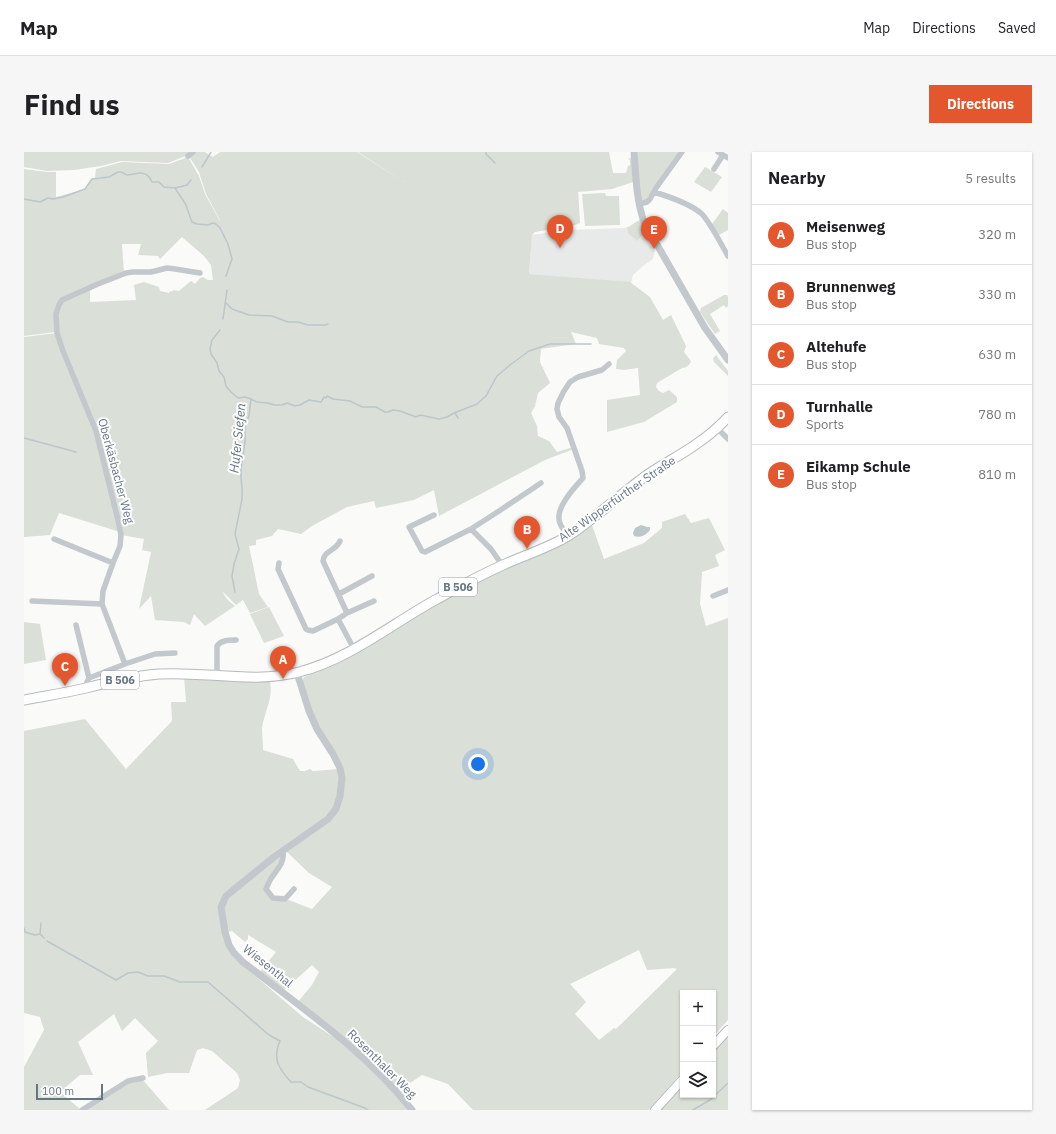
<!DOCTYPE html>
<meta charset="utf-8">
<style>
:root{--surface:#fff;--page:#f6f6f6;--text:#202124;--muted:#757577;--line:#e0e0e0;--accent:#e4572e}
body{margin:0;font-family:"IBM Plex Sans",sans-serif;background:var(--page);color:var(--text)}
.controls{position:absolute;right:12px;bottom:12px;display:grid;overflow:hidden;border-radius:0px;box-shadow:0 1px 3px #0004}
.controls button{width:36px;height:36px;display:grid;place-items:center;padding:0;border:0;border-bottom:1px solid var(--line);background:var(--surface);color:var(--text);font:20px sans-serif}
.scale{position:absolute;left:12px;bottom:10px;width:67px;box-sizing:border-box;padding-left:4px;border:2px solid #657683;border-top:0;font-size:11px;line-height:14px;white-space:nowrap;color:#657683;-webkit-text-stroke:3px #fff;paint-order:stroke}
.you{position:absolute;left:454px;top:612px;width:14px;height:14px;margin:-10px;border:3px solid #fff;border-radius:50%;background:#1a73e8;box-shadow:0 0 0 6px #1a73e833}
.badge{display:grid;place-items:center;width:26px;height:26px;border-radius:50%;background:var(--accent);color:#fff;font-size:13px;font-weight:700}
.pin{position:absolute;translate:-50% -33px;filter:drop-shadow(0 1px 2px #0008)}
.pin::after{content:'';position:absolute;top:21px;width:14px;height:12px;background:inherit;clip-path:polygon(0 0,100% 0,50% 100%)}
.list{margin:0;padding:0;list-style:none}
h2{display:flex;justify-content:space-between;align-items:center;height:52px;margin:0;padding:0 16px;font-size:17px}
h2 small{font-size:13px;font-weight:400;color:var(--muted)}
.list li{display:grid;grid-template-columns:26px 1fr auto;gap:12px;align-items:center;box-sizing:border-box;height:60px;padding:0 16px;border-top:1px solid var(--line)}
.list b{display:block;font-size:15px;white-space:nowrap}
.list p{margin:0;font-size:13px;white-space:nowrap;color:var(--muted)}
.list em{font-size:13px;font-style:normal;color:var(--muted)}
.icon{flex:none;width:22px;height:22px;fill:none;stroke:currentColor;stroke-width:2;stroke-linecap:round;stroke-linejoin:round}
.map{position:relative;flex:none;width:704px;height:958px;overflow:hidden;border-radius:0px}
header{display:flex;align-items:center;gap:24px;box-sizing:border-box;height:56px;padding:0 20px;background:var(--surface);border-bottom:1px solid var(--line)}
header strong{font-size:19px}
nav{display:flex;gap:22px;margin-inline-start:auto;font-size:14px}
.intro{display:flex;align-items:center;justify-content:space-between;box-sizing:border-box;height:96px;padding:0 24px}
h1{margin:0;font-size:28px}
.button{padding:10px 18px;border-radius:0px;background:var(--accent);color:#fff;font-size:14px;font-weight:700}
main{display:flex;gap:24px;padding:0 24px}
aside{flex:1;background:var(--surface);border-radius:0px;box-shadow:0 1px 3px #0004}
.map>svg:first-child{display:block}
.built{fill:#e8e9e9}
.green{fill:#dadfd7;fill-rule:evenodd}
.water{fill:#bbc7cb}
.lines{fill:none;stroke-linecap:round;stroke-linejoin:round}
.stream{stroke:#bbc7cb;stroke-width:1.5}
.secondary-casing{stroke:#b3babf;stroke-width:10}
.primary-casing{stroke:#b5babe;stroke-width:11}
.minor{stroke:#c3c8cc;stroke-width:5.5}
.tertiary{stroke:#c3c8cc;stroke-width:7}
.secondary{stroke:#fff;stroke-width:8}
.primary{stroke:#fff;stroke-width:9}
.labels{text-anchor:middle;stroke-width:4;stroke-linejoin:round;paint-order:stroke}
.shield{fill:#fff;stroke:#939fa8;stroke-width:1}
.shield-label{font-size:11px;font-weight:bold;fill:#657683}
.street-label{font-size:12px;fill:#657683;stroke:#fff}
.water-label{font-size:13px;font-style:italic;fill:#60757c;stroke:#fff}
</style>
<header>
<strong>Map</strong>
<nav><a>Map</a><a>Directions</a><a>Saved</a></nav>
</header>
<div class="intro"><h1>Find us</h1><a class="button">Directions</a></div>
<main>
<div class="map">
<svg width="704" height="958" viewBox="0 0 704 958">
<rect width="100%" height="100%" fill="#fafaf8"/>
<path class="built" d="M607,74H618L629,96L631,98L629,107L619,114L609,123L607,131L505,122L508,83L544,78L600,76Z"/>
<path class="green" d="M0,0H181L189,5L196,0H333L380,30L334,0H585L589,21H602L604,14L606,13V8L604,7L609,5V30L588,37L554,40V38L556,71L548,74L540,75L539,73L528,75V77L511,80L508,83L505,122L606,130L626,145L639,168L647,163L662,194L660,200L667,209C666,213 662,216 658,216L633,231L632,235L635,239L639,241L645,238L653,245V250L620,270L583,280V248L616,243L614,216L600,218L592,217L593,208L602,199L600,196L575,192L573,186L547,180L552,192L517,197L516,210L526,231L514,241L511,254L507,261L513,274L514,284L525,289L533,300L549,295L550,297L521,308L415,364L410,338L390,348L352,356L350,349L323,355L288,374L277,382L254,377L248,384L232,388V393L225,394L235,442L244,455L226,461L219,448L212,453L199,440C201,446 206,450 211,454L181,474L170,462L166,473L160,470L131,468L127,444L115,457L127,400L118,398L120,387L97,383L95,368L73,282L96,380L35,361L26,383L0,385V185L33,181L38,199L69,270L64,257L40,199L34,181V161L35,153L39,149L66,135V150L112,148L110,133L120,130L135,135L136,139L145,141L146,139L148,140L149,138L155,139L167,129L171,132L176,126L179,125L184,128H189L187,113L180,104L158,85L136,107L134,104L114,103L117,92H98L100,121C89,124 37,144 33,152C30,160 32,172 32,180L0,184V17L23,20H32V45L62,37L68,27L83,25L71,26L72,17L98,10L145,12L164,5L175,24L181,42L196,69V68L182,42L175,20L164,3L144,11L97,9L77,14L50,18L23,19L0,15Z
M611,0H656L622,48H619L617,47Z
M681,15L698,25L687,40L670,30Z
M581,41L582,44H595L596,73L561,74L558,42Z
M699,57L704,61V78L695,83L688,72Z
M616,68L621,80L613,89L604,81L603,76L612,70Z
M700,143H703L704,145V154L702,156L700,153L686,162L696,179L691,182L676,160L677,156Z
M692,203L704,219V224L690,210L689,206Z
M661,362L667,371L685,366L701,398L691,403L695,414L678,420L676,452L682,474L704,466V868L689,885V841H659V919L625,958H449L424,932L398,923L376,938L314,881L273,851L288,833L295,820L288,813L259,839L235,821L252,800L224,783V787L221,790L208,779L200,781C200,790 204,797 209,805L279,865L308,884L312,883L354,922L387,958H181L214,936L216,928L213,921L188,899L179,896L173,898L165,921H143L124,925L122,901L134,889L111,866L98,879L90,862L54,890L69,923H56L36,940L57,958H0V915L20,878L16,865L0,861V579L61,567L102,617L148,569L147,550H162L160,524L225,527H245C251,542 240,561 238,576C238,583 239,591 239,598L269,607L276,619H281L286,617L289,619L315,617L316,626L315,642L310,656L303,665L259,699C261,710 253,717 247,725C245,729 243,733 241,737L249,747H262L288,757L308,735L285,721L263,700L306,668L314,657L319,643L320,626L318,615L311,601L295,577L287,559L278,529L280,525L313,511L417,448L492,412L538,393L568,373L580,407L620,391L638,376V370ZM615,798L623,818L650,816L653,817L592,877L590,876L575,888L551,862L562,850L546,832Z
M245,455L260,484L240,491L226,462Z
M0,470L16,472L22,508L0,512Z
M704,882V958H635L659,931V943H689V898Z
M118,927L145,958H59L104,930Z"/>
<path class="water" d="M617,373L623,375H626V378C621,384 617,386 610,384L609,381L611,376Z"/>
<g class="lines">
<path class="stream" d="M462,0V2L471,11
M178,15L187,0
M151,36L162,53L166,65L168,70L173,72L184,73L189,71L192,72L196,76L204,92L208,107L202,124
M0,47L16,50L24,46L29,47L39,45L61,37L68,27L85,25L94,20H97L103,23C110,23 118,18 124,24C126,25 127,28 128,30H135L140,35L151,36L163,33L167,28
M201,150L208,157L225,163L248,164L264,170H274L284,173H301L304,172
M199,167L203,138
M196,178L188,188L186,197L187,202L193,211L195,219L200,225L202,234L207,240L214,246L221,245L227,247L225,264L221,273V290L217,317V326L218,336V347L211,382L215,397L210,412L208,424L211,440
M227,247L233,250L244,251L250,253H258L263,251L271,254L276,253L285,248L297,250L300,245L302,246L303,244L309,247L326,249L338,255H352L361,260H364L369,258L376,259L392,265L396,263L415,267L423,265L430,261L453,252L462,244L473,224L486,213L505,199L526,192H567
M431,261L434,266
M0,286L52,300
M0,776L1,780L11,783L16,782L20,786
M16,782L17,771
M23,789L92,828L104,821L114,820L124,824H140L156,830H184L245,883L256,889C248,907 255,917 267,930H277L284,935L341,956L344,958
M669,958L686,948L704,931"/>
<defs>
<path id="secondary" d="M689,894L704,878
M631,958L659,927"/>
<path id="primary" d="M0,548C21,544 41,541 62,536C86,530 110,524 135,522C181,519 230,532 275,520C324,508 369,471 413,447C435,435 456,423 479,413C501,403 524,396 544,384C569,368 591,347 615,329C632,315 653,306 671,293C683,285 694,276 704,265"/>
</defs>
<use href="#secondary" class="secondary-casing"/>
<use href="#primary" class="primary-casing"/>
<path class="minor" d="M694,0L704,6
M164,4L169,0
M690,17L699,3
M630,40C643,44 668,53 678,62C687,72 697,92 704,104
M615,52L623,50L626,47L632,36L658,0
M693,276L704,287
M410,363L385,375L398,399L401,400L447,377L467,397L478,413
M447,377L475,359L517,331
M544,384C540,379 535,372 535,367C533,354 551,335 559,326L558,319L543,276L535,265L533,257L534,251L540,239L546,230L554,225L578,218L585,212
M30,387L89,411
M316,389C311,400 300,398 299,409L323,461
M255,411L254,417L282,477L284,478L289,479L314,467L330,497
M315,442L348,424
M689,444L704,438
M8,449L78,452
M314,467L323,461L350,449
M52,473L65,526
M101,512L78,452L79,439L89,411L96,394L97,383L94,368L72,279L39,199L33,181L32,162L35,153L38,148L74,132L102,121L109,120H127L143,116L151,117L176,121
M193,523V494C197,488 205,488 212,488
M60,537L65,526L101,512L131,502L151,501
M259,699C261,712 252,718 246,728C245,731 243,734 242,737L249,746L261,747L270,737
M58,958L104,929L119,926"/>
<path class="tertiary" d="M610,0C612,24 612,47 620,70L681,176L704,208
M273,521L285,559L293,577L309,602L316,616L318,626L316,644L312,657L304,667L250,705L202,744L197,755L201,780L205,793L210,801L219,810C278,856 341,899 388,958"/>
<use href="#secondary" class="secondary"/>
<use href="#primary" class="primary"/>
</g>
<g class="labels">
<g class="shield">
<rect x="415" y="426" width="38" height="18" rx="3"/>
<rect x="77" y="519" width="38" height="18" rx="3"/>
</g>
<g class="shield-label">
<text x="434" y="439">B 506</text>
<text x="96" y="532">B 506</text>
</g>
<g class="street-label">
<text transform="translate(92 319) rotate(75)" y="4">Oberkäsbacher Weg</text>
<text transform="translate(593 347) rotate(-35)" y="4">Alte Wipperfürther Straße</text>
<text transform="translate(244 814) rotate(39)" y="4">Wiesenthal</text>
<text transform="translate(358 912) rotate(45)" y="4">Rosenthaler Weg</text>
</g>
<g class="water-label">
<text transform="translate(213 286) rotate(-84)" y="5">Hufer Siefen</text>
</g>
</g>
</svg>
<div class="controls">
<button>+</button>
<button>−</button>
<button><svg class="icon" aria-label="layers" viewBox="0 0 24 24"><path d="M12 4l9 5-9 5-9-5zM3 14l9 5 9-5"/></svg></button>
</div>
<div class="scale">100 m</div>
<div class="you"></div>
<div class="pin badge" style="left:259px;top:527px">A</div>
<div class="pin badge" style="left:503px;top:397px">B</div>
<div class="pin badge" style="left:41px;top:534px">C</div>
<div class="pin badge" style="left:536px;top:96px">D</div>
<div class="pin badge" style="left:630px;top:97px">E</div>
</div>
<aside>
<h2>Nearby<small>5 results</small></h2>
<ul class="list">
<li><span class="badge">A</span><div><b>Meisenweg</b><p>Bus stop</p></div><em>320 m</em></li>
<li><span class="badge">B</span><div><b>Brunnenweg</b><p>Bus stop</p></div><em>330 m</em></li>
<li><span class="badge">C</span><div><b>Altehufe</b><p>Bus stop</p></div><em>630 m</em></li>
<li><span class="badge">D</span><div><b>Turnhalle</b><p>Sports</p></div><em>780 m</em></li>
<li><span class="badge">E</span><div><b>Eikamp Schule</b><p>Bus stop</p></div><em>810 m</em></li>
</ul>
</aside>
</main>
